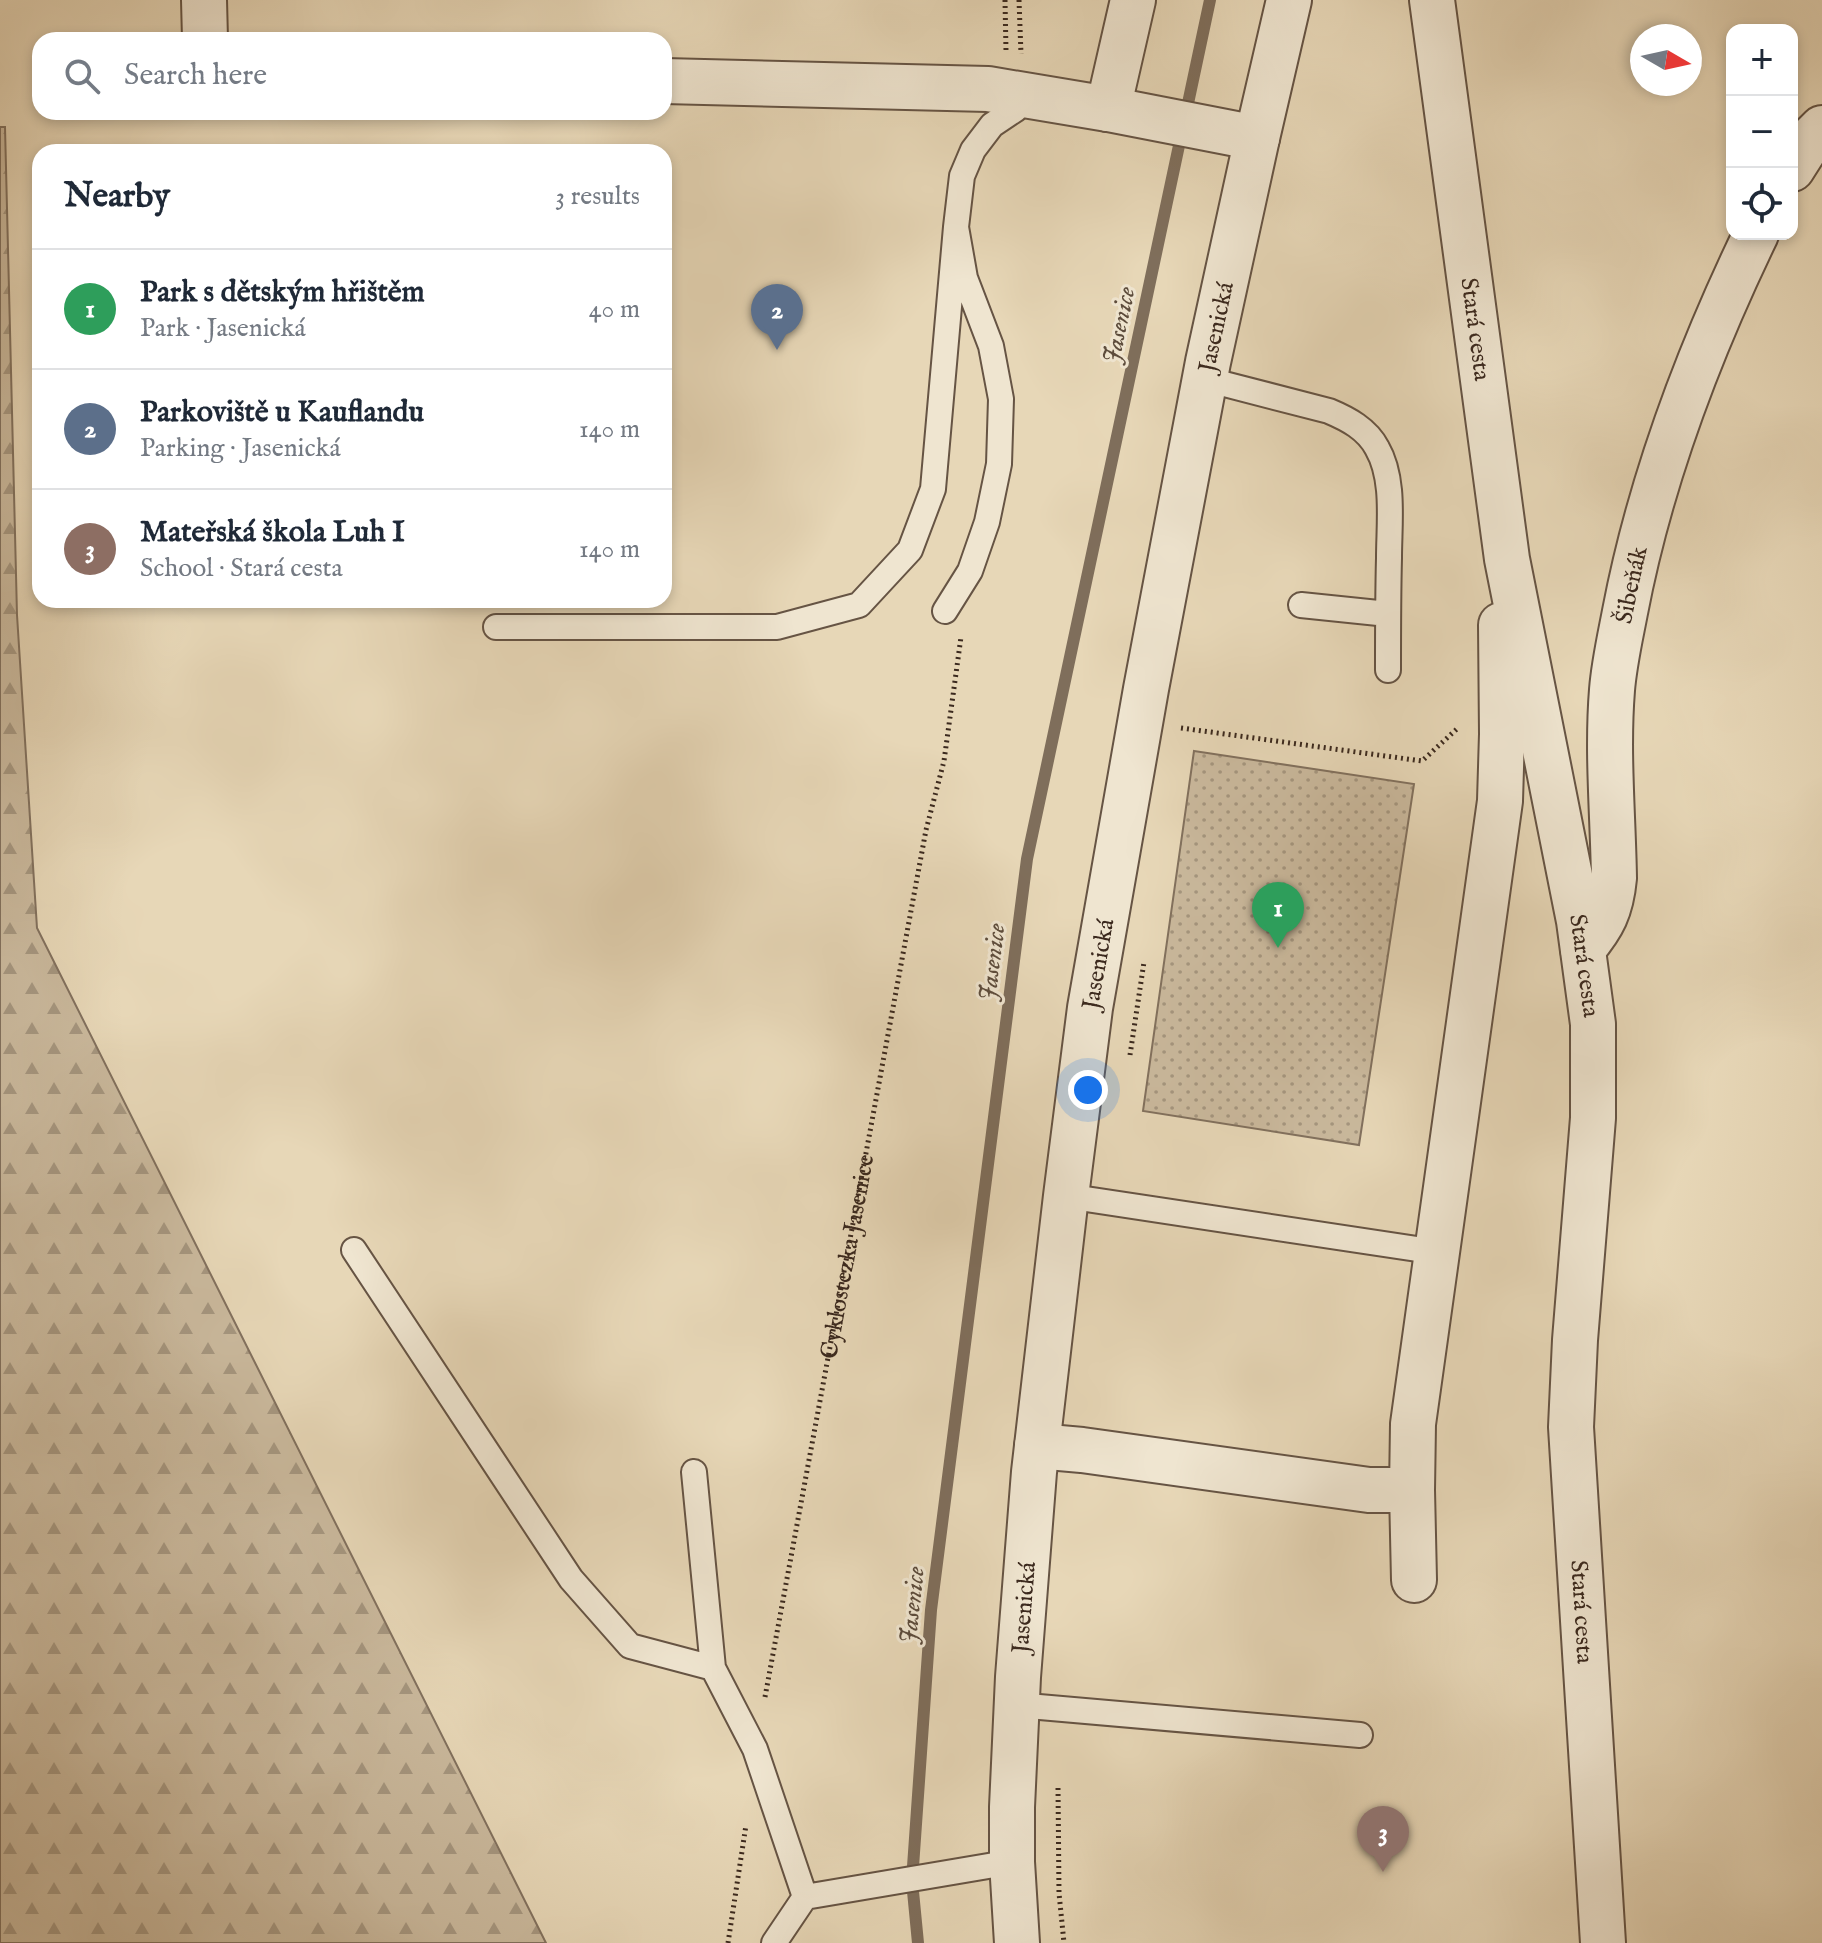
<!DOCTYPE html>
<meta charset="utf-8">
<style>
:root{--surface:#fff;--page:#f6f6f7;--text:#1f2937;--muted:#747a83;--line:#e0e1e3;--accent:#8f2418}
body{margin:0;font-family:"IM FELL English",serif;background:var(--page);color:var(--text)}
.controls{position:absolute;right:24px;top:24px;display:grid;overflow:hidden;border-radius:16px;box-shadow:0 4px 12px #0003}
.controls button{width:72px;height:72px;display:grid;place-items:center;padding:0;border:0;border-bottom:2px solid var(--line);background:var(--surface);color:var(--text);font:40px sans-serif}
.compass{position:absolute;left:1630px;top:24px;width:72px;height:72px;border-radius:50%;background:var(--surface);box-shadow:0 4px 12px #0003;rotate:99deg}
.you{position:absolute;left:1088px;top:1090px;width:28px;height:28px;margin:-20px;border:6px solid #fff;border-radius:50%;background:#1a73e8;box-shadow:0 0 0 12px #1a73e833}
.badge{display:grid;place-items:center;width:52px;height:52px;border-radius:50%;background:var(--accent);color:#fff;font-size:26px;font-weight:700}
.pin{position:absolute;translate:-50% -66px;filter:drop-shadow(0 2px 4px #0008)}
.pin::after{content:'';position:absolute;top:42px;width:28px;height:24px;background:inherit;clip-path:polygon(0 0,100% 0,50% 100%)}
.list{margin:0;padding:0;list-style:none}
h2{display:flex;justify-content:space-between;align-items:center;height:104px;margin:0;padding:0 32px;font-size:34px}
h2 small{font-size:26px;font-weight:400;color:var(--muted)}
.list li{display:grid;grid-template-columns:52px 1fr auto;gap:24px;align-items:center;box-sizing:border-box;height:120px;padding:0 32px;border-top:2px solid var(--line)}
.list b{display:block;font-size:30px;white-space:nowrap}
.list p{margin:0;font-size:26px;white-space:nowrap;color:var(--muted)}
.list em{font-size:26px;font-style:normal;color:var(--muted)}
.icon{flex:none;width:44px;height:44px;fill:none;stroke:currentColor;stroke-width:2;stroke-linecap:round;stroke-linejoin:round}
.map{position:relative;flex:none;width:1822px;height:1943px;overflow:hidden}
.search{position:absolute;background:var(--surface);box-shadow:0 4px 12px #0003;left:32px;top:32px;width:640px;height:88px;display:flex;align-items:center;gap:20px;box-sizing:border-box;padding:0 28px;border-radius:24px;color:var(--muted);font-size:30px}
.panel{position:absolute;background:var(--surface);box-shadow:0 4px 12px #0003;left:32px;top:144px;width:640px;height:464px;border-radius:24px}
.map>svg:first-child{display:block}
.grass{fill:url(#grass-dots);stroke:#82715e;stroke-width:2}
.forest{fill:url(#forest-firs);stroke:#82715e;stroke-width:2}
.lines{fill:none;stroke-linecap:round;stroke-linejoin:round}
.stream{stroke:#7f6e5b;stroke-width:12}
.service-casing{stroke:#665444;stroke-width:28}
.minor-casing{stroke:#665444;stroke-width:48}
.tertiary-casing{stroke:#665444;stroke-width:48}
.path{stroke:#3b291e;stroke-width:5;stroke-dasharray:2 4;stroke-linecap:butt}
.service{stroke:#efe5d0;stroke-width:24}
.minor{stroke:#efe5d0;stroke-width:44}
.tertiary{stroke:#efe5d0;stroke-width:44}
.labels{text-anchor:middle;stroke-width:6;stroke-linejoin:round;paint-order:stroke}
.street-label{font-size:24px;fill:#3b291e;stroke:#efe5d0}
.water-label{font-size:26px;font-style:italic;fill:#5d4c3c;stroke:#efe5d0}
</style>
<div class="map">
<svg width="1822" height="1943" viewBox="0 0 1822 1943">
<defs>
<pattern id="grass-dots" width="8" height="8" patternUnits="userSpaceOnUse" patternTransform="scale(2)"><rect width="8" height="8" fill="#cab99d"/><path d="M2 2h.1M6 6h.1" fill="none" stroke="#a5967f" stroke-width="1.8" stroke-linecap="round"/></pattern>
<pattern id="forest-firs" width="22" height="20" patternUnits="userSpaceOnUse" patternTransform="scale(2)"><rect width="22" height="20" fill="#cab99d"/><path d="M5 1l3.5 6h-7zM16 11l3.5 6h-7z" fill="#a5967f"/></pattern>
</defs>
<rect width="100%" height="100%" fill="#e7d7b7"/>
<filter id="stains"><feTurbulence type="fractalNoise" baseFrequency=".0025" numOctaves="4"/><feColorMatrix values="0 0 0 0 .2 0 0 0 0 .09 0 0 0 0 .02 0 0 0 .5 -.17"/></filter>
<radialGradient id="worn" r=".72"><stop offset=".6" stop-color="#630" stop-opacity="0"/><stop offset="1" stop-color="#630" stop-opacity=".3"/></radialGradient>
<path class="grass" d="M1194,751L1414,784L1359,1145L1143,1111Z"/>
<path class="forest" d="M0,127H5L17,615L37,928L546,1943H0Z"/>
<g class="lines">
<path class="stream" d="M918,1943L912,1881L931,1610L1027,859L1210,0"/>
<defs>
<path id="service" d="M1205,379L1329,411C1348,419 1367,429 1377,448C1395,479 1389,523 1389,558C1388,595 1388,632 1388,670
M1301,605L1388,614
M945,611L970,571L987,522L999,464L1001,399L991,346L965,278L956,227L962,176L973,150L992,125L1016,109L1021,95
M496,627H777L859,605L910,550L933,489L956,227
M1066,1196L1437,1252
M354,1250L571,1579L630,1646L713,1668
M694,1472L713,1668L755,1749L805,1897
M1016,1705L1360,1735
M774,1943L805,1897L1012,1862"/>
<g id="minor">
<path d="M204,0L205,39L206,40"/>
<path id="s2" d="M1432,0L1507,559L1579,921L1593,1024V1118L1575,1340L1571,1427L1603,1943"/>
<path d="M664,81L988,89L1108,109L1257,138"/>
<path d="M1108,109L1133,0"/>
<path d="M1792,169L1811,139L1822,128"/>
<path id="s3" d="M1583,949C1603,925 1611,910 1614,878C1613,816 1607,752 1612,690C1614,664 1620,638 1625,612C1650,481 1698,354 1756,234"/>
<path d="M1037,1446L1082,1450L1369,1490H1412"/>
<path d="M1414,1580L1412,1490L1413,1424L1500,801L1502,734L1501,625"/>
</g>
<g id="tertiary">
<path id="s4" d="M1017,1943L1012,1862V1807L1018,1677L1034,1472L1066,1196L1090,1008L1146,689L1208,362L1257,138L1289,0"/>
</g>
</defs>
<use href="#service" class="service-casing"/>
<use href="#minor" class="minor-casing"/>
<use href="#tertiary" class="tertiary-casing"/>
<g class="path">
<path d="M1005,0L1006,51"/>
<path d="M1019,0L1021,54"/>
<path d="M1181,728L1422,761L1459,727"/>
<path d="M1130,1055L1144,962"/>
<path id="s1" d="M765,1697L926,830L944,761L961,637"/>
<path d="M1058,1788L1059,1893L1064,1943"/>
<path d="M728,1943L746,1825"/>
</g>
<use href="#service" class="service"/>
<use href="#minor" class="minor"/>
<use href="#tertiary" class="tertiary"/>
</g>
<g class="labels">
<g class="street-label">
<text dy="8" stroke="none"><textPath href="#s4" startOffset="1632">Jasenická</textPath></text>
<text dy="8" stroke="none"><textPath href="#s2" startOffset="332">Stará cesta</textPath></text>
<text dy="8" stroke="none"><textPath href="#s3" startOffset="374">Šibeňák</textPath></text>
<text dy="8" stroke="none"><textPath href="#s4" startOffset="984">Jasenická</textPath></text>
<text dy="8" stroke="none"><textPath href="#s2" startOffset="978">Stará cesta</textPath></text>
<text dy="8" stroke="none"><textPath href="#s1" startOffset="448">Cyklostezka Jasenice</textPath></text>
<text dy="8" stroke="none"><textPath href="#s4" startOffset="336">Jasenická</textPath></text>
<text dy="8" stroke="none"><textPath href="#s2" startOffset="1626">Stará cesta</textPath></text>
</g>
<g class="water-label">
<text transform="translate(1118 325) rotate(-78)" y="9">Jasenice</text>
<text transform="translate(991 962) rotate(-83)" y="9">Jasenice</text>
<text transform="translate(911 1605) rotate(-84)" y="9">Jasenice</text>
</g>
</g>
<rect width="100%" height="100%" filter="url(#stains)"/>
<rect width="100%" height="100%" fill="url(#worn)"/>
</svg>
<div class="controls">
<button>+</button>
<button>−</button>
<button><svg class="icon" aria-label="locate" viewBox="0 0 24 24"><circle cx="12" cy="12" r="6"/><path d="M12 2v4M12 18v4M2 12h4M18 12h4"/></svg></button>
</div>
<svg class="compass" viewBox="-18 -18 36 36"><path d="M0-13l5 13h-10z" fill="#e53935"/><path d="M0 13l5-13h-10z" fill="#747a83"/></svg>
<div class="you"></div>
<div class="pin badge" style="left:1278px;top:948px;background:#2e9e5b">1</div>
<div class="pin badge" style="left:777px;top:350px;background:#5c6f8a">2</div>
<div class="pin badge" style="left:1383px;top:1872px;background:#8d6e63">3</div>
<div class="search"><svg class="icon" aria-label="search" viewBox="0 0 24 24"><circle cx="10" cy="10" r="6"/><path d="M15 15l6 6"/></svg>Search here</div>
<section class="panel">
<h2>Nearby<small>3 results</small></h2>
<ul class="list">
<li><span class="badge" style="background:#2e9e5b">1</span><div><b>Park s dětským hřištěm</b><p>Park · Jasenická</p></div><em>40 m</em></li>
<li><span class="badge" style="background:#5c6f8a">2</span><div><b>Parkoviště u Kauflandu</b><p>Parking · Jasenická</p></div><em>140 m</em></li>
<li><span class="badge" style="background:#8d6e63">3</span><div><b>Mateřská škola Luh I</b><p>School · Stará cesta</p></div><em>140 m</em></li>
</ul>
</section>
</div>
